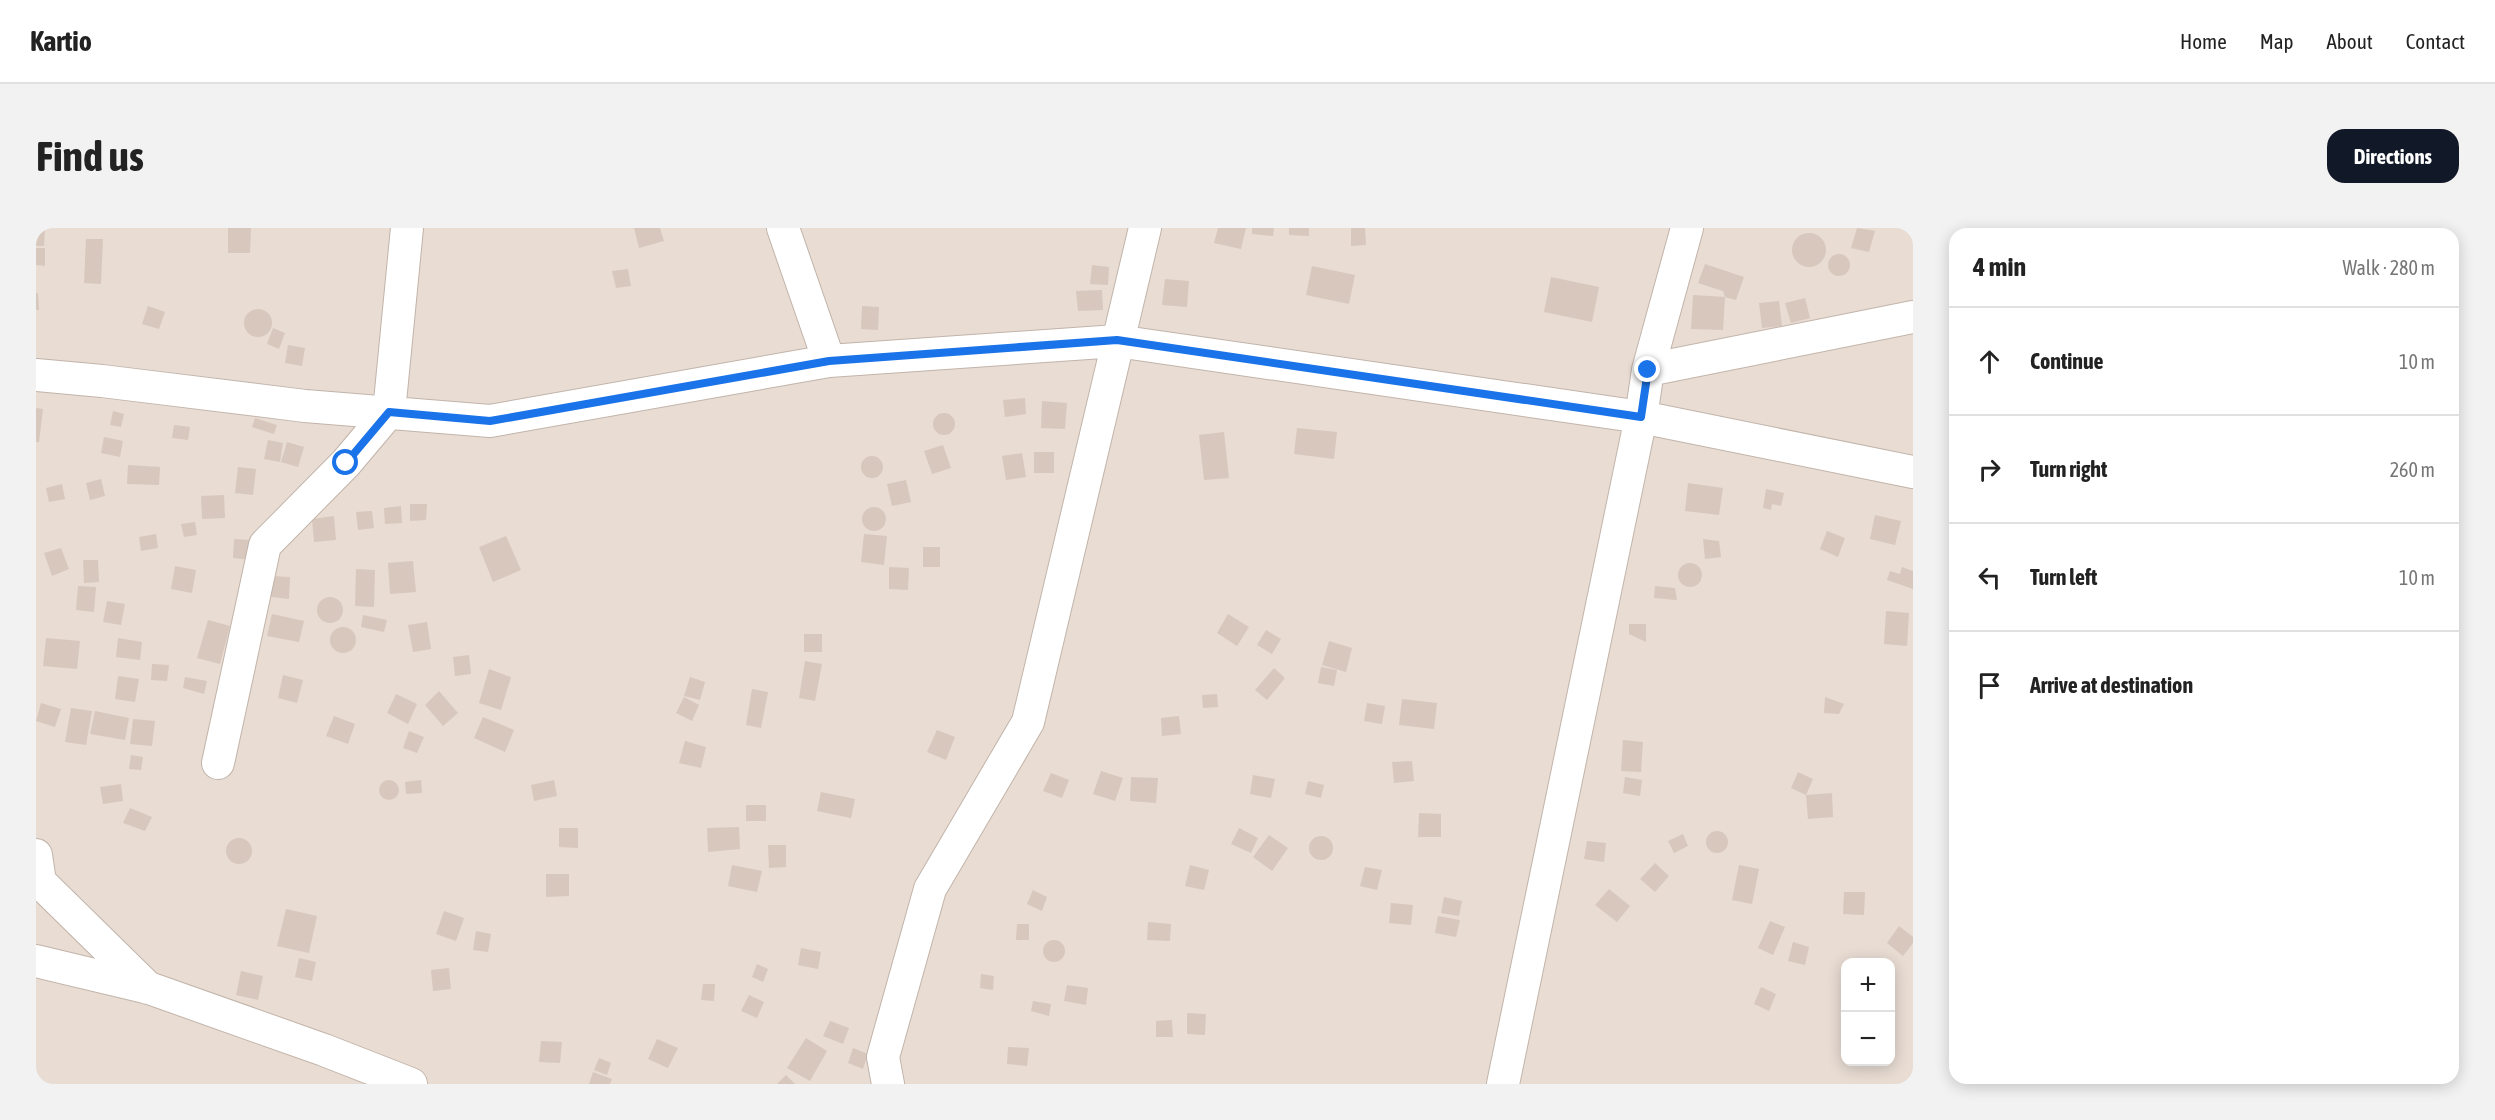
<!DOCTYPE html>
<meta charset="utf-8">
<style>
:root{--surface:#fff;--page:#f2f2f2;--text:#222;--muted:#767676;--line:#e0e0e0;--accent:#111827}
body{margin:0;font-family:"Asap Condensed",sans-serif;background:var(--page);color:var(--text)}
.controls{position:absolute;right:18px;bottom:18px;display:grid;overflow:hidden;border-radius:12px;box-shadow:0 3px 15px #0003}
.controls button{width:54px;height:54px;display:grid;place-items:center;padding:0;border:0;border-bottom:2px solid var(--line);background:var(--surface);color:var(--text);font:30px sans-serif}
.stop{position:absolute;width:18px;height:18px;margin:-14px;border:4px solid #1a73e8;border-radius:50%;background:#fff}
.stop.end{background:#1a73e8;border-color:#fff;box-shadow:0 2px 6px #0008}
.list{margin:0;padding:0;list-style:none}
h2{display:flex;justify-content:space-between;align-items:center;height:78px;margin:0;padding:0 24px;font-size:26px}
h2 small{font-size:20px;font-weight:400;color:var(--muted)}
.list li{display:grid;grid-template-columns:39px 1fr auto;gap:18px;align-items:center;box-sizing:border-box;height:108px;padding:0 24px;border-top:2px solid var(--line)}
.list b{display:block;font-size:22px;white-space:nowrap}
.list em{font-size:20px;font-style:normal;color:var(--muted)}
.icon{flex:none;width:33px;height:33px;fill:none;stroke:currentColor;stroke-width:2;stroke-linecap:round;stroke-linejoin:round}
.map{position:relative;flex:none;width:1877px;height:856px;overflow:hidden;border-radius:18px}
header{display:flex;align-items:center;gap:36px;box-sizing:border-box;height:84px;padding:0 30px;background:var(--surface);border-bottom:2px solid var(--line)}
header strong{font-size:28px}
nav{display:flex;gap:33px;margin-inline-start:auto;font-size:21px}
.intro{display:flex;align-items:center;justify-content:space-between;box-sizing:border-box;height:144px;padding:0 36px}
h1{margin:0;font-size:42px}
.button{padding:15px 27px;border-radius:18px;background:var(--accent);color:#fff;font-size:21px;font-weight:700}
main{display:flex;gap:36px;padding:0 36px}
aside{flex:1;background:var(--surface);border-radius:18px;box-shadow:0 3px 15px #0003}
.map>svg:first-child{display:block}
.residential{fill:#e8dcd3;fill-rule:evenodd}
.building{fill:#d8c7bd}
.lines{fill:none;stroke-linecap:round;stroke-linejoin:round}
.street-casing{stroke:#c2b4aa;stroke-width:34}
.street{stroke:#fff;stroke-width:32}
.route{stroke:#1a73e8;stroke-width:8}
</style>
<header>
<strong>Kartio</strong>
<nav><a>Home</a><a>Map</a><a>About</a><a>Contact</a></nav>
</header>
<div class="intro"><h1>Find us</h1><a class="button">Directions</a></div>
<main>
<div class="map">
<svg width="1877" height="856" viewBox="0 0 1877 856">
<rect width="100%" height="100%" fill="#f3ebe5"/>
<path class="residential" d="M0,0H1877V856H0ZM1810,734H1854V834H1810Z"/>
<path class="building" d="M0,0H9L8,18H0Z
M192,0H215L214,25H192Z
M598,0H624L628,13L603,20Z
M1182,0H1210L1205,21L1178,15Z
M1216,0H1238L1237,8L1216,6Z
M1253,0H1273V8L1253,7Z
M1315,0H1329L1330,17L1315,18Z
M1821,0L1839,3L1833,24L1815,20Z
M1756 22a17 17 0 1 1 34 0a17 17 0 1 1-34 0Z
M50,11H67L65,56L48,55Z
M0,20H9V38L0,37Z
M1792 37a11 11 0 1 1 22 0a11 11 0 1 1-22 0Z
M1669,36L1708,49L1700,72L1689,69L1687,63L1662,55Z
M1056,37L1073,39L1072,57L1054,56Z
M1276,38L1319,47L1313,76L1270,67Z
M592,41L595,58L580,60L576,43Z
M1515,49L1563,59L1556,94L1508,84Z
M1129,51L1153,53L1151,79L1126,77Z
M1066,62L1067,82L1042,83L1040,63Z
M0,65H2L3,82H0Z
M1657,67L1689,69L1687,102L1655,101Z
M1769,70L1774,90L1755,95L1749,75Z
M1743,73L1746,98L1726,100L1723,75Z
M112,78L129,84L123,101L106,96Z
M826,78L843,79L842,102L825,101Z
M208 95a14 14 0 1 1 28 0a14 14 0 1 1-28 0Z
M237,100L249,105L243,121L231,116Z
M252,117L269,120L266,138L249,135Z
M989,170L990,186L969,189L967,172Z
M1006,173L1031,175L1029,201L1005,200Z
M0,180L7,181L3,214H0Z
M77,183L88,186L85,199L74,197Z
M897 196a11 11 0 1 1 22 0a11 11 0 1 1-22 0Z
M219,190L241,197L238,206L216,199Z
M138,197L154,199L152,212L136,210Z
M1261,200L1301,204L1298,231L1258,226Z
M1188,204L1193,250L1168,252L1163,207Z
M68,209L87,213L84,229L65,225Z
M232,212L247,215L244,234L228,231Z
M251,214L268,219L262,239L245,234Z
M907,217L915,240L896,246L888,223Z
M998,224H1018V245H998Z
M986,225L990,249L970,252L966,228Z
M825 239a11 11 0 1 1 22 0a11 11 0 1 1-22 0Z
M92,237L124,239L123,257L91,256Z
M202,239L220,241L217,267L199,265Z
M65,251L69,268L54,272L50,255Z
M870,252L875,274L856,278L851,256Z
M1652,255L1687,260L1683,287L1649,283Z
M26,256L29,271L13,274L10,260Z
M1730,261L1748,265L1745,278L1736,276L1735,282L1727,280Z
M188,267L189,290L166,291L165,268Z
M374,276H391L390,292L374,293Z
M365,278L366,295L349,296L348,280Z
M826 291a12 12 0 1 1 24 0a12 12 0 1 1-24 0Z
M336,283L338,300L322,302L320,284Z
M1839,287L1865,293L1859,317L1834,311Z
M298,288L300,312L278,314L276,291Z
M159,294L161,307L148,309L145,296Z
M1791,303L1809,310L1802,329L1784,321Z
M120,306L122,320L105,323L103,309Z
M828,306L851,308L848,337L825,334Z
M470,308L485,342L457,354L443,319Z
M198,311L216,312L215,332L197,330Z
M1667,311L1683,313L1685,329L1669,331Z
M887,319H904V339H887Z
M25,320L33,341L16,348L8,325Z
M47,332H62L63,354L48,355Z
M377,333L380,364L354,366L352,335Z
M1642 347a12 12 0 1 1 24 0a12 12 0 1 1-24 0Z
M139,338L160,342L156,365L135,361Z
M853,339L873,340L872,362L853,361Z
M1866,339L1877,343V361L1851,352L1854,343L1864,346Z
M320,341L339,342L338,379L319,378Z
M235,348L254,349L253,371L235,369Z
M42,358L60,359L58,384L40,382Z
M1619,358L1639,360L1641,372L1618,370Z
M281 382a13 13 0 1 1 26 0a13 13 0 1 1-26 0Z
M71,373L89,376L85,397L67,394Z
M1850,383L1873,385L1871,418L1848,416Z
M236,386L268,393L263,414L231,408Z
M1192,386L1213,399L1201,418L1181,405Z
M327,387L351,392L348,404L325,399Z
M172,392L194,398L184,436L161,430Z
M391,394L395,421L377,424L372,397Z
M1593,396H1610V414L1593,406Z
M294 412a13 13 0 1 1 26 0a13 13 0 1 1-26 0Z
M1230,402L1245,411L1236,426L1221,417Z
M768,406H786V424H768Z
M10,410L44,413L41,441L7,438Z
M82,410L106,414L104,432L80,429Z
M1293,413L1316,420L1310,444L1286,437Z
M433,427L435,446L419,448L417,429Z
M769,433L786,436L779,473L763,470Z
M116,436L133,437L131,453L115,452Z
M1285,439L1301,442L1298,458L1282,455Z
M1238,440L1249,450L1231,472L1219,462Z
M453,441L475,449L465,482L443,475Z
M247,447L267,452L261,475L242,470Z
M82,448L103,451L99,474L79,471Z
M149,449L171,453L168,466L147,460Z
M654,449L669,454L664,472L648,468Z
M716,461L732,464L725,500L710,497Z
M403,463L422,485L407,498L389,477Z
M360,466L381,476L372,496L351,485Z
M1181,466L1182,479L1167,480L1166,467Z
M648,469L663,477L656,493L640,485Z
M1789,469L1808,476L1803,486L1788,485Z
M1366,471L1401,475L1398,501L1363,497Z
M5,475L25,481L19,499L0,493Z
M1331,475L1349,478L1346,496L1328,493Z
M35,480L56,483L50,517L29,514Z
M59,483L93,490L89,512L54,506Z
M298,488L319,496L312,516L290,508Z
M1143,488L1145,506L1126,508L1125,490Z
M447,489L478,502L469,524L438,510Z
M97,491L119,493L116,518L94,516Z
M901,502L919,509L910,532L891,524Z
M373,503L388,509L381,525L367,520Z
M1587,512L1607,514L1605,544L1585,543Z
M649,513L670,519L665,540L643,535Z
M95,527L107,529L105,542L93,541Z
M1376,533L1378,553L1358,555L1356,534Z
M1065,543L1087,550L1079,573L1057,566Z
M1762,544L1777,551L1770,567L1755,560Z
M1015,545L1033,552L1026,570L1007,563Z
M1217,547L1239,551L1235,570L1214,566Z
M1095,549L1122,550L1120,575L1094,573Z
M1589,549L1606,552L1604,568L1587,565Z
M385,552L386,565L370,566L369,554Z
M518,552L521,568L498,573L495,557Z
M343 562a10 10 0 1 1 20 0a10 10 0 1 1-20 0Z
M1272,553L1288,557L1285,570L1269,566Z
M85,556L87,573L67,576L64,559Z
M785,564L819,571L815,590L781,583Z
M1796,565L1797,589L1772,591L1770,567Z
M710,577H730V593H710Z
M94,580L116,589L109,603L87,595Z
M1383,585L1405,586V609H1382Z
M703,599L704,621L672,624L671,600Z
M523,600H542V620L523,619Z
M1203,600L1222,610L1215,625L1195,616Z
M1670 614a11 11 0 1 1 22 0a11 11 0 1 1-22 0Z
M1647,606L1652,618L1638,625L1632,613Z
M1233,607L1252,620L1236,643L1217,629Z
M1273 620a12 12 0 1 1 24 0a12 12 0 1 1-24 0Z
M190 623a13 13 0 1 1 26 0a13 13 0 1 1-26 0Z
M1551,613L1570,615L1568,634L1548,631Z
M732,617H750V639L733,640Z
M1619,635L1633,648L1619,664L1604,651Z
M696,637L726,643L721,664L692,658Z
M1154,637L1173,642L1168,662L1149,658Z
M1703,637L1723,641L1716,676L1696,672Z
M1329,639L1346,642L1341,662L1324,658Z
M510,646H533V668L510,669Z
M1573,661L1594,678L1581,694L1559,677Z
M997,662L1011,669L1006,683L991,676Z
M1808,664H1829L1828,687L1807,686Z
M1408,669L1426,673L1423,688L1405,685Z
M1355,675L1377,677L1375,697L1353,695Z
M250,681L281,688L273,725L241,718Z
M408,683L428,690L420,713L400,706Z
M1402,688L1424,692L1420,709L1399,705Z
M1734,693L1749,699L1737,727L1722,720Z
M1112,694L1135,696L1134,713L1111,712Z
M981,696H993V712H980Z
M1863,698L1877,709V715L1867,728L1851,715Z
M440,703L455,706L452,724L437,722Z
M1007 723a11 11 0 1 1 22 0a11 11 0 1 1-22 0Z
M1757,714L1773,719L1769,737L1752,733Z
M765,720L785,724L782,741L762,737Z
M263,730L280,734L276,753L259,749Z
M721,736L732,741L727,754L716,749Z
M413,740L415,761L397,763L395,742Z
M205,743L227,748L222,772L200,767Z
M945,746L958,748L957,762L944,760Z
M667,756H679L678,773L665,772Z
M1031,757L1052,760L1050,777L1028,773Z
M1725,759L1740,766L1733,783L1718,776Z
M1809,766V781L1805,779Z
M713,767L728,774L721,790L705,783Z
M997,773L1015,776L1013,788L995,783Z
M1151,785L1170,786L1169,807L1151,806Z
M1136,792L1137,809H1120V793Z
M794,793L813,800L807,816L787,808Z
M770,810L791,823L774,853L751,840Z
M621,811L642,820L632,840L612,831Z
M505,813L526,814L524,835L503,834Z
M972,819L993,820L991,838L971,836Z
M817,820L832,826L827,841L812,835Z
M563,830L575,835L571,847L558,842Z
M557,844L576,851L574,856H553Z
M750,847L759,856H741Z"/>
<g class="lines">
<defs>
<path id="street" d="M747,0L793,133
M1612,142L1877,89
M0,147L66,153L269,178L454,193L793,133L1081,113L1605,189L1877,244
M182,535L229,317L310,235L353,184L371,0
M0,627L4,654L112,760
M0,733L113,760L288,822L375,856
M852,856L847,829L894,661L992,494L1109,0
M1467,856L1605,189L1612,142L1651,0"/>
</defs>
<use href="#street" class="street-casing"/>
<use href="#street" class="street"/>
</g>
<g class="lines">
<path class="route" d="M310,235L353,184L454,193L793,133L1081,112L1605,189L1612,142"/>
</g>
</svg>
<div class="controls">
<button>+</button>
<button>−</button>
</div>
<div class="stop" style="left:310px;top:235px"></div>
<div class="stop end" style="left:1612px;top:142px"></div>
</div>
<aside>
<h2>4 min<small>Walk · 280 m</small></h2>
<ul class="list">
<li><svg class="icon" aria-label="ahead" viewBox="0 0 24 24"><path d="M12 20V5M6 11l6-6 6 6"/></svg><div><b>Continue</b></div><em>10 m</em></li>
<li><svg class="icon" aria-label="right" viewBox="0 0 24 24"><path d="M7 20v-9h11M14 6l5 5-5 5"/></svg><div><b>Turn right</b></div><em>260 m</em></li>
<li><svg class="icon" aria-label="left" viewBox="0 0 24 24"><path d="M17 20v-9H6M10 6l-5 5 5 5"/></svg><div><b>Turn left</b></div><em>10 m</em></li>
<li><svg class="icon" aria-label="arrive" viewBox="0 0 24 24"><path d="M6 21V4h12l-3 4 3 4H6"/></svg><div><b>Arrive at destination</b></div></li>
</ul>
</aside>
</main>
